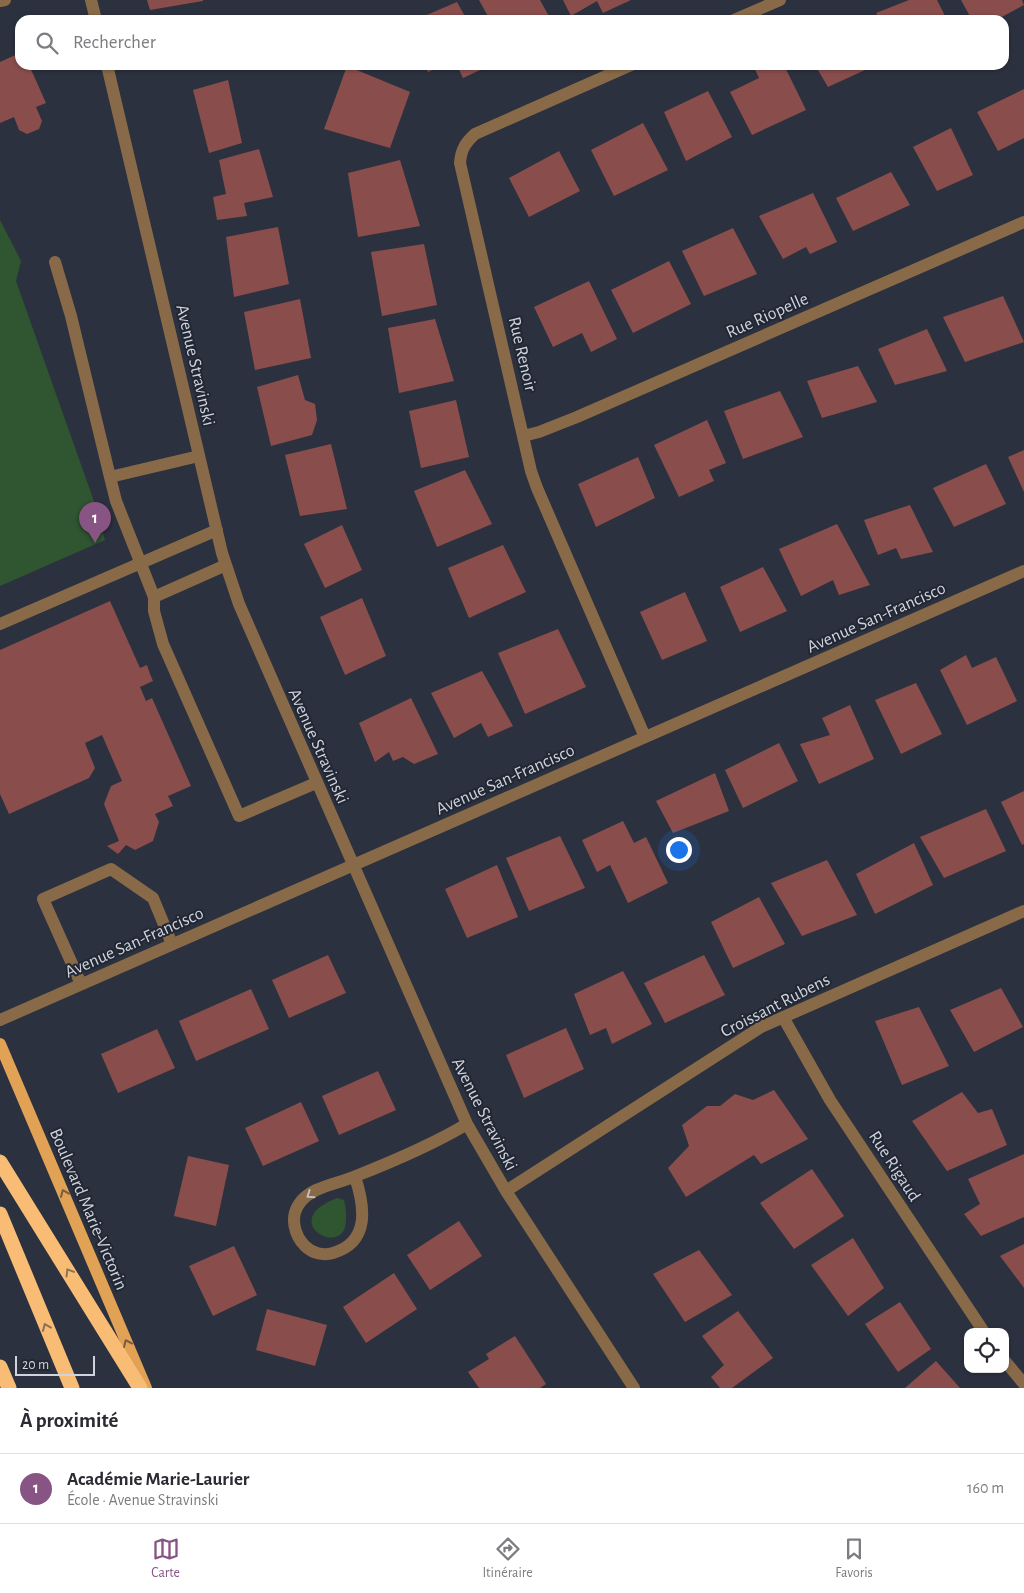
<!DOCTYPE html>
<html lang="fr">
<meta charset="utf-8">
<style>
:root{--surface:#fff;--page:#f7f7f7;--text:#2b2b33;--muted:#7c7c81;--line:#e1e1e2;--accent:#885484}
body{margin:0;font-family:"Alegreya Sans",sans-serif;background:var(--page);color:var(--text)}
.controls{position:absolute;right:15px;bottom:15px;display:grid;overflow:hidden;border-radius:10px;box-shadow:0 1px 4px #0004}
.controls button{width:45px;height:45px;display:grid;place-items:center;padding:0;border:0;border-bottom:1px solid var(--line);background:var(--surface);color:var(--text);font:25px sans-serif}
.scale{position:absolute;left:15px;bottom:12px;width:80px;box-sizing:border-box;padding-left:5px;border:2px solid #cfd3dc;border-top:0;font-size:14px;line-height:18px;white-space:nowrap;color:#cfd3dc;-webkit-text-stroke:4px #222734;paint-order:stroke}
.you{position:absolute;left:678px;top:849px;width:18px;height:18px;margin:-12px;border:4px solid #fff;border-radius:50%;background:#1a73e8;box-shadow:0 0 0 8px #1a73e833}
.badge{display:grid;place-items:center;width:32px;height:32px;border-radius:50%;background:var(--accent);color:#fff;font-size:16px;font-weight:700}
.pin{position:absolute;translate:-50% -41px;filter:drop-shadow(0 1px 2px #0008)}
.pin::after{content:'';position:absolute;top:26px;width:18px;height:15px;background:inherit;clip-path:polygon(0 0,100% 0,50% 100%)}
.list{margin:0;padding:0;list-style:none}
h2{display:flex;justify-content:space-between;align-items:center;height:65px;margin:0;padding:0 20px;font-size:21px}
h2 small{font-size:16px;font-weight:400;color:var(--muted)}
.list li{display:grid;grid-template-columns:32px 1fr auto;gap:15px;align-items:center;box-sizing:border-box;height:70px;padding:0 20px;border-top:1px solid var(--line)}
.list b{display:block;font-size:19px;white-space:nowrap}
.list p{margin:0;font-size:16px;white-space:nowrap;color:var(--muted)}
.list em{font-size:16px;font-style:normal;color:var(--muted)}
.icon{flex:none;width:28px;height:28px;fill:none;stroke:currentColor;stroke-width:2;stroke-linecap:round;stroke-linejoin:round}
.map{position:relative;flex:none;width:1024px;height:1388px;overflow:hidden}
.search{position:absolute;background:var(--surface);box-shadow:0 1px 4px #0004;left:15px;right:15px;top:15px;height:55px;display:flex;align-items:center;gap:12px;box-sizing:border-box;padding:0 18px;border-radius:15px;color:var(--muted);font-size:19px}
.sheet{height:135px;background:var(--surface)}
nav{display:flex;justify-content:space-around;align-items:center;box-sizing:border-box;height:70px;border-top:1px solid var(--line);background:var(--surface);font-size:14px;color:var(--muted)}
nav a{display:grid;justify-items:center;gap:2px}
nav .on{color:var(--accent)}
.map>svg:first-child{display:block}
.green{fill:#2f5631}
.building{fill:#894e4b}
.lines{fill:none;stroke-linecap:round;stroke-linejoin:round}
.minor{stroke:#896a48;stroke-width:12}
.major{stroke:#e1a256;stroke-width:12}
.highway{stroke:#f8bc75;stroke-width:15}
.oneway{stroke:#785e43}
.oneway2{stroke:#c1bebe}
.oneway3{stroke:#8d7254}
.labels{text-anchor:middle;stroke-width:4;stroke-linejoin:round;paint-order:stroke}
.street-label{font-size:18px;fill:#cfd3dc;stroke:#222734}
</style>
<div class="map">
<svg width="1024" height="1388" viewBox="0 0 1024 1388">
<rect width="100%" height="100%" fill="#2c313f"/>
<path class="green" d="M0,220L21,261L16,281L96,507L105,540L0,586Z
M337,1198L344,1200C346,1206 346,1213 346,1220C346,1260 275,1222 337,1198Z"/>
<path class="building" d="M147,0H203V1L150,10Z
M479,0H540L551,20H490Z
M563,0H631L603,13L597,1L571,16Z
M909,0H937L947,20H880L876,13Z
M961,0H1022L1024,5L996,20H972Z
M457,2L467,20H415Z
M20,53V65H29L46,103L36,107L42,121L39,129L27,134L19,130L14,117L0,123V62Z
M424,65H443L428,72Z
M457,65H491L463,78Z
M753,65H784L806,110L752,135L730,92L759,78Z
M815,65H876L828,87Z
M347,66L410,92L390,148L324,129Z
M228,80L242,143L209,153L193,90Z
M1024,89V138L998,151L977,112Z
M708,91L732,137L686,161L664,112Z
M643,123L668,170L614,196L591,150Z
M951,128L973,175L937,191L913,147Z
M259,149L273,197L244,203L247,216L217,220L213,197L226,194L219,160Z
M559,151L580,191L529,217L509,178Z
M400,160L420,226L358,237L348,173Z
M891,172L910,205L853,231L836,198Z
M813,193L837,242L810,254L806,247L783,259L759,216Z
M278,227L289,284L234,297L226,237Z
M733,228L757,274L704,296L682,251Z
M424,244L437,305L382,316L371,252Z
M669,261L691,304L633,333L611,290Z
M589,281L617,339L591,352L582,333L553,347L534,307Z
M1003,296L1024,342L965,362L943,317Z
M300,299L311,358L255,370L244,312Z
M435,319L454,381L399,393L388,328Z
M927,329L947,371L895,385L878,349Z
M858,366L877,402L822,418L807,381Z
M298,375L305,400L315,404L317,420L312,435L271,446L257,387Z
M780,391L803,437L743,459L724,411Z
M456,400L469,457L421,468L409,411Z
M707,420L726,463L709,470L714,481L679,497L654,445Z
M331,444L347,509L300,516L285,455Z
M1024,450V492L1008,457Z
M638,457L655,498L596,527L578,484Z
M986,464L1006,504L954,527L933,488Z
M465,470L492,524L437,547L414,491Z
M910,505L933,552L901,559L896,548L878,555L864,520Z
M837,524L870,585L839,595L833,580L801,596L779,549Z
M342,525L362,570L325,588L304,544Z
M503,545L526,592L469,618L448,568Z
M763,567L787,611L740,632L720,587Z
M685,592L707,641L662,660L640,612Z
M362,598L386,656L345,675L320,617Z
M110,601L140,668L147,665L150,674L153,681L140,687L146,701L152,698L191,786L168,796L173,806L155,814L159,822L153,841L135,850L126,845L118,854L107,846L119,841L104,804L111,786L122,781L102,735L85,743L95,768L89,778L9,814L0,794V650Z
M558,629L586,687L525,714L498,653Z
M966,655L972,668L996,657L1017,701L967,725L940,670Z
M482,671L513,726L488,737L481,723L454,738L431,693Z
M916,683L942,734L901,754L875,700Z
M411,698L438,754L414,764L403,757L393,761L389,752L375,762L359,723Z
M850,705L874,759L819,784L800,744L830,735L822,718Z
M779,743L798,781L743,808L725,770Z
M715,773L729,811L673,833L656,801Z
M1024,791V844L1022,845L1001,802Z
M986,809L1006,851L944,878L920,837Z
M623,821L634,843L646,837L668,883L628,903L610,865L597,872L582,840Z
M560,836L585,888L529,911L506,858Z
M914,843L933,885L875,914L856,874Z
M827,860L857,915L802,936L771,883Z
M497,865L518,917L467,938L445,889Z
M759,897L785,944L733,968L711,922Z
M328,955L346,993L289,1018L272,980Z
M704,955L725,995L665,1023L644,983Z
M623,971L652,1024L612,1044L606,1028L590,1035L574,994Z
M1001,988L1023,1027L974,1052L950,1010Z
M251,989L269,1029L196,1061L179,1021Z
M919,1007L949,1066L902,1085L875,1021Z
M566,1028L584,1069L524,1098L506,1055Z
M157,1029L175,1068L118,1093L101,1054Z
M378,1071L396,1110L339,1135L322,1096Z
M774,1090L808,1139L761,1164L754,1155L686,1197L668,1168L689,1146L682,1125L707,1106H720L735,1094L753,1100Z
M962,1092L978,1113L992,1109L1007,1145L947,1171L912,1121Z
M301,1102L319,1141L263,1166L245,1128Z
M1024,1154V1217L981,1236L964,1214L980,1204L968,1179Z
M188,1156L229,1165L216,1226L174,1216Z
M812,1169L844,1216L794,1249L760,1203Z
M459,1221L482,1256L430,1290L407,1255Z
M853,1238L884,1288L848,1316L811,1265Z
M1024,1244V1288L1000,1256Z
M234,1246L257,1295L213,1316L189,1266Z
M699,1250L732,1295L685,1322L653,1274Z
M394,1273L417,1309L366,1343L343,1307Z
M900,1302L931,1349L898,1372L865,1324Z
M267,1309L327,1325L315,1366L256,1350Z
M738,1311L773,1358L732,1388H720L711,1377L724,1365L702,1336Z
M515,1336L546,1384L540,1388H479L468,1372L489,1359L486,1354Z
M936,1361L960,1388H905Z"/>
<g class="lines">
<path class="minor" d="M91,0L96,20
M0,1L5,0
M734,20L780,0
M107,65L222,553L239,604L467,1124L506,1191L634,1388
M631,65L475,134C465,143 461,150 460,163L531,471L537,488L645,737
M55,262L71,316L110,477L199,456
M523,436L539,432L577,417L1024,222
M110,477L116,501L154,597
M226,565L154,597V611L163,644L239,816L316,783
M0,624L217,530
M81,984L43,899L111,869L153,898L172,944
M783,1017L830,1100L984,1332
M0,1020L1024,571
M355,1177C365,1207 370,1242 333,1253C323,1256 312,1253 305,1246C294,1235 290,1217 299,1204C311,1186 338,1184 356,1176C394,1161 432,1145 467,1124
M506,1191L761,1027L1024,911
M1005,1361L1024,1384"/>
<path class="major" d="M0,1044L146,1388"/>
<path class="highway" d="M0,1162L140,1388
M0,1214L72,1388
M0,1367L9,1388"/>
</g>
<defs><path id="oneway-chevron" d="M-2-3.5L2.5 0L-2 3.5" fill="none" stroke-width="1.6" stroke-linecap="round" stroke-linejoin="round" transform="scale(1.25)"/></defs>
<g class="oneway">
<use href="#oneway-chevron" transform="translate(64 1193) rotate(-113)"/>
<use href="#oneway-chevron" transform="translate(127 1343) rotate(-114)"/>
</g>
<use class="oneway2" href="#oneway-chevron" transform="translate(310 1195) rotate(146)"/>
<g class="oneway3">
<use href="#oneway-chevron" transform="translate(69 1272) rotate(-121)"/>
<use href="#oneway-chevron" transform="translate(46 1327) rotate(-113)"/>
</g>
<g class="labels">
<g class="street-label">
<text transform="translate(767 315) rotate(-24)" y="6">Rue Riopelle</text>
<text transform="translate(523 354) rotate(77)" y="6">Rue Renoir</text>
<text transform="translate(196 365) rotate(77)" y="6">Avenue Stravinski</text>
<text transform="translate(876 617) rotate(-24)" y="6">Avenue San-Francisco</text>
<text transform="translate(319 746) rotate(66)" y="6">Avenue Stravinski</text>
<text transform="translate(505 779) rotate(-24)" y="6">Avenue San-Francisco</text>
<text transform="translate(134 942) rotate(-24)" y="6">Avenue San-Francisco</text>
<text transform="translate(775 1005) rotate(-27)" y="6">Croissant Rubens</text>
<text transform="translate(485 1114) rotate(63)" y="6">Avenue Stravinski</text>
<text transform="translate(895 1166) rotate(57)" y="6">Rue Rigaud</text>
<text transform="translate(89 1209) rotate(67)" y="6">Boulevard Marie-Victorin</text>
</g>
</g>
</svg>
<div class="controls">
<button><svg class="icon" aria-label="locate" viewBox="0 0 24 24"><circle cx="12" cy="12" r="6"/><path d="M12 2v4M12 18v4M2 12h4M18 12h4"/></svg></button>
</div>
<div class="scale">20 m</div>
<div class="you"></div>
<div class="pin badge" style="left:95px;top:543px">1</div>
<div class="search"><svg class="icon" aria-label="search" viewBox="0 0 24 24"><circle cx="10" cy="10" r="6"/><path d="M15 15l6 6"/></svg>Rechercher</div>
</div>
<section class="sheet">
<h2>À proximité<small></small></h2>
<ul class="list">
<li><span class="badge">1</span><div><b>Académie Marie-Laurier</b><p>École · Avenue Stravinski</p></div><em>160 m</em></li>
</ul>
</section>
<nav>
<a class="on"><svg class="icon" aria-label="map" viewBox="0 0 24 24"><path d="M3 6l6-2 6 2 6-2v14l-6 2-6-2-6 2zM9 4v14M15 6v14"/></svg>Carte</a>
<a><svg class="icon" aria-label="directions" viewBox="0 0 24 24"><path d="M12 3l9 9-9 9-9-9zM9 14v-3h6M13 9l2 2-2 2"/></svg>Itinéraire</a>
<a><svg class="icon" aria-label="saved" viewBox="0 0 24 24"><path d="M7 4h10v16l-5-4-5 4z"/></svg>Favoris</a>
</nav>
